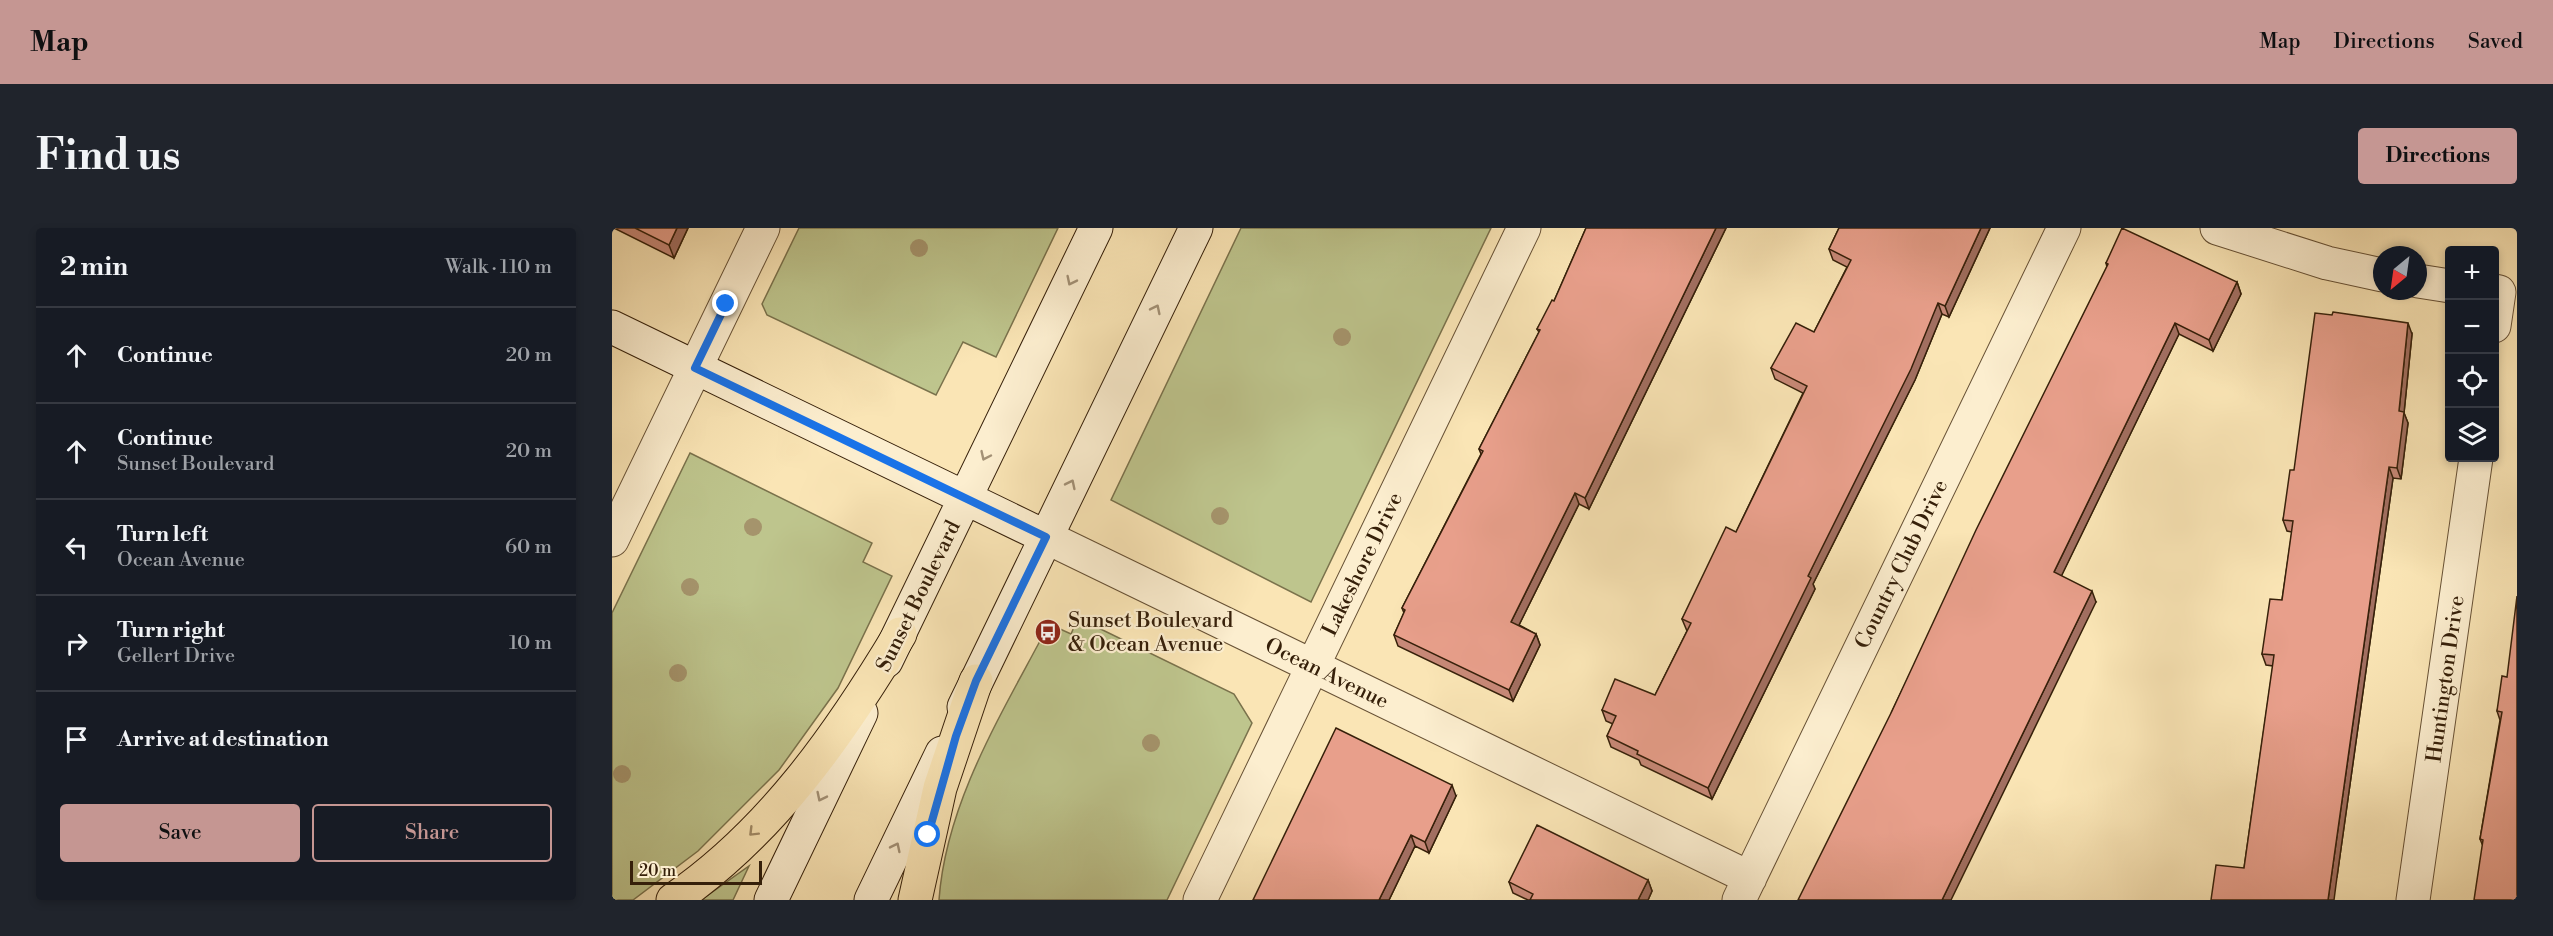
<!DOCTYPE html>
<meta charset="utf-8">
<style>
:root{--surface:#171b24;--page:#20242c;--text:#f1f3f6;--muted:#9ea1a6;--line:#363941;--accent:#c59692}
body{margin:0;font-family:"Libre Bodoni",serif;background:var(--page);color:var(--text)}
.controls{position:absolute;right:18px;top:18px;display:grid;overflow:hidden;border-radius:6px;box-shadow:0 3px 9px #0003}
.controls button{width:54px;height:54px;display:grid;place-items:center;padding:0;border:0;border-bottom:2px solid var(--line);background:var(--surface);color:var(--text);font:30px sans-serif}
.compass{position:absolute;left:1761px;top:18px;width:54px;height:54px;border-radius:50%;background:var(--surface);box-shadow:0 3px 9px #0003;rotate:209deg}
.scale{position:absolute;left:18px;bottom:15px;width:132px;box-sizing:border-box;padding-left:6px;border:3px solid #36200a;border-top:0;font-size:16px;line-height:21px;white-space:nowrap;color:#36200a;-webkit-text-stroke:4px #fceecf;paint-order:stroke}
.stop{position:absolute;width:18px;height:18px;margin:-14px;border:4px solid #1a73e8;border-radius:50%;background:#fff}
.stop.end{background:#1a73e8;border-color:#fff;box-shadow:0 2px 6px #0008}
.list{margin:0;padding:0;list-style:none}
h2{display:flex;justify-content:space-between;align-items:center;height:78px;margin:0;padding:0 24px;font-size:26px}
h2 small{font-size:20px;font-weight:400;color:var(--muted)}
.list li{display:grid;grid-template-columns:39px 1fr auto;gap:18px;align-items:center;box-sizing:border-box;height:96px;padding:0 24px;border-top:2px solid var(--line)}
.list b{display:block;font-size:22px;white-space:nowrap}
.list p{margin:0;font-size:20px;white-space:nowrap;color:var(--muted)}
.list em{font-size:20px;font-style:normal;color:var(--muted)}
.actions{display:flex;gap:12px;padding:18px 24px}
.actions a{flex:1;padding:14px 0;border:2px solid var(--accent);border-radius:6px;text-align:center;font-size:21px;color:var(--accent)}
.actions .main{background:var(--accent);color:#111}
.icon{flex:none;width:33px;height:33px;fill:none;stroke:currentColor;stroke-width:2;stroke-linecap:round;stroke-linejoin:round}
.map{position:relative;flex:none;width:1905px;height:672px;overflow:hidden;border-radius:6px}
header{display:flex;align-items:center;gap:36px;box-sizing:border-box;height:84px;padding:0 30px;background:var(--accent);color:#111}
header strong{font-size:28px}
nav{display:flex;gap:33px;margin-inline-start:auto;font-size:21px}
.intro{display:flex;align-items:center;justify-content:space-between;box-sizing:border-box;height:144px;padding:0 36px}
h1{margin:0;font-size:42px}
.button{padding:15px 27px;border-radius:6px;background:var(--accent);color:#111;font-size:21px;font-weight:700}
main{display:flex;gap:36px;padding:0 36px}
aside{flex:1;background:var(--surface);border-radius:6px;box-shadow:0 3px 9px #0003}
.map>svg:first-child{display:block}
.green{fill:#bec58d;stroke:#7a724c;stroke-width:1.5}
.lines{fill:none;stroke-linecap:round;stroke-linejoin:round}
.street-casing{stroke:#675135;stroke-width:35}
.secondary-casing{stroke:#36200a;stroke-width:35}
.primary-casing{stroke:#36200a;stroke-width:35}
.street{stroke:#fceecf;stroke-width:33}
.secondary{stroke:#fceecf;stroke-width:33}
.primary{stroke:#fae5b5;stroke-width:33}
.tree{fill:#a5946c}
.wall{fill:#c88978;stroke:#36200a;stroke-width:1.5}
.shaded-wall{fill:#a26f61;stroke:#36200a;stroke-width:1.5}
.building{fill:#e89f8b;stroke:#36200a;stroke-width:1.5}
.oneway{stroke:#a39176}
.oneway2{stroke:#a28c68}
.route{stroke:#1a73e8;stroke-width:8}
.labels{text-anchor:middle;stroke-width:4.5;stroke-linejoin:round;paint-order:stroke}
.street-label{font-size:21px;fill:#36200a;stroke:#fceecf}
.poi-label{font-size:21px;fill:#36200a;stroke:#fceecf;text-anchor:start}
</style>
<header>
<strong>Map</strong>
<nav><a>Map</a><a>Directions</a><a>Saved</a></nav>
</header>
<div class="intro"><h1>Find us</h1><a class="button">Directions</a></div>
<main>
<aside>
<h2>2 min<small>Walk · 110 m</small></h2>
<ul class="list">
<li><svg class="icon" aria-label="ahead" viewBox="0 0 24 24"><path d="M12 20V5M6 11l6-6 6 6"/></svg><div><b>Continue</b></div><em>20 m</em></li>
<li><svg class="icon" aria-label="ahead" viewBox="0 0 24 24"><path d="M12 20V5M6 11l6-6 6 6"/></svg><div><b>Continue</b><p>Sunset Boulevard</p></div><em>20 m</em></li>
<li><svg class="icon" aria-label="left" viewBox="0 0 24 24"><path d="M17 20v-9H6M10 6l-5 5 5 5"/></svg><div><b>Turn left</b><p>Ocean Avenue</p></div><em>60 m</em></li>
<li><svg class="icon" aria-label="right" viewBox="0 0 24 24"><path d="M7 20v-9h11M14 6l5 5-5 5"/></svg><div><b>Turn right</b><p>Gellert Drive</p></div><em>10 m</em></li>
<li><svg class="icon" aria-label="arrive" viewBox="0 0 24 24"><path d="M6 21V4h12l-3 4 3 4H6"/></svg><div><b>Arrive at destination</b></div></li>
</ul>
<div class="actions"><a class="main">Save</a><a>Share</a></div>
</aside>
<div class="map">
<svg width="1905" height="672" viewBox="0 0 1905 672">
<rect width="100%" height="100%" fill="#fae5b5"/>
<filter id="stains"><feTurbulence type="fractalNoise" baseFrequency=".00333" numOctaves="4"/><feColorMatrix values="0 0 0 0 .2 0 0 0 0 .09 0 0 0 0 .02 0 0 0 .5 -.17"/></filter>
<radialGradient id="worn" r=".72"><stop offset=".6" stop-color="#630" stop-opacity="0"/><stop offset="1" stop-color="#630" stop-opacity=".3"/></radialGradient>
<path class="green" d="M187,0H446L384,129L351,114L324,167L155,87L150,76Z
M629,0H879L699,374L499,272Z
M78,225L260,315L251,334L280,348L226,460L167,542L86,623L21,672H0V385Z
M466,390L622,466L640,495L555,672H327C334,573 392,482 437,396L459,406Z
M137,638L121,672H89Z"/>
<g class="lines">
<defs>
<path id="street" d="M1605,0L1715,35L1770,47
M1806,53L1838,58
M1882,63L1887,64L1882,98
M434,309L1138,650
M0,312L151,0
M588,672L912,0
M1127,672L1452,0
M1801,672L1864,230"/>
<path id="secondary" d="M0,99L434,309
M274,433L484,0
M352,479L584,0
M159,672L249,485
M259,672L330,525"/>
<path id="primary" d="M61,672C159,605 228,506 288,406
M303,672L328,560L364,453"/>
</defs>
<use href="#street" class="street-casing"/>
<use href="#secondary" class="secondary-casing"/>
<use href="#primary" class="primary-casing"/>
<use href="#street" class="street"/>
<use href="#secondary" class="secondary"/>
<use href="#primary" class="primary"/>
</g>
<g class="tree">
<circle cx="307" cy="20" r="9"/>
<circle cx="730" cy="109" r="9"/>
<circle cx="608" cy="288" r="9"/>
<circle cx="141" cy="299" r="9"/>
<circle cx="78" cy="359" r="9"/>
<circle cx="66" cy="445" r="9"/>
<circle cx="539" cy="515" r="9"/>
<circle cx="10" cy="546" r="9"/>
</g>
<path class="wall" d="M2,0H76L62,30Z
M974,0H1114L977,281L967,276L907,397L924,406L928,417L901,473L786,418L782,407L792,385L790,380L869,226L867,221L927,104L925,101L942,73Z
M1227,0H1378L1337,89L1330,86L1303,152L1201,356L1203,361L1100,571L1029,537L1027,532L999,519L995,508L1001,496L994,493L990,482L1043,467L1075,403L1070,391L1124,304L1191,165L1163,151L1159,140L1202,104L1235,39L1221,32L1217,21Z
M1494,35L1625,54L1629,66L1601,123L1567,106L1449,348L1484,374L1280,483L1495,39Z
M1800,106L1792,185L1796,195L1789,251L1781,250L1725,649L1632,640L1661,438L1654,437L1650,426L1670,372L1680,304L1675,303L1671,292L1682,242Z
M1895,449L1905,672L1870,616L1868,611L1888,492L1885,483Z
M844,568L817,625L803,618L777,672H641Z
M1036,652L1040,663L1036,672H916L901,665L897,654Z"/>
<path class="shaded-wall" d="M65,0H76L62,30L57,17Z
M1104,0H1114L977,281L973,270Z
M1369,0H1378L1337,89L1333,78Z
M1625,54L1629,66L1601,123L1597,112Z
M1326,75L1330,86L1303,152L1201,356L1203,361L1100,571L1096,560L1196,348Z
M1563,95L1567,106L1446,355L1442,344Z
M1796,95L1800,106L1792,185L1796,195L1789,251L1785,240L1787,183Z
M1777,239L1781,250L1725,649L1722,672H1716Z
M963,265L967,276L903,405L899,394Z
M1480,363L1484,374L1339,672H1330Z
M924,406L928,417L901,473L897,462Z
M840,557L844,568L817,625L813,614Z
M799,607L803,618L777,672H767Z
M1036,652L1040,663L1036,672H1026Z"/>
<path class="building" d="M23,0H65L57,17Z
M974,0H1104L973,270L963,265L899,394L924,406L897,462L782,407L793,382L790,380L871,223L867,221L928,102L925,101L940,72L942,73Z
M1227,0H1369L1333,78L1326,75L1299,141L1196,348L1199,350L1096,560L1025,526L1026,523L995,508L1004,488L990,482L1003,451L1043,467L1079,395L1070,391L1114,299L1124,304L1195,158L1159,140L1184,95L1202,104L1239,32L1217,21Z
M1510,0L1625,54L1597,112L1563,95L1442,344L1480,363L1330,672H1186L1280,483L1364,302L1496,36L1494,35Z
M1721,84L1796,95L1787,183L1792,184L1785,240L1777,239L1716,672H1599L1604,637L1632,640L1662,427L1650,426L1658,371L1670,372L1681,293L1671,292L1678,242H1682L1703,85L1720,87Z
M1905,368V672H1862L1871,612L1868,611L1890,484L1885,483L1890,448L1895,449Z
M724,500L840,557L813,614L799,607L767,672H641Z
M925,597L1036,652L1026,672H918L921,666L897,654Z"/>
<defs><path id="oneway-chevron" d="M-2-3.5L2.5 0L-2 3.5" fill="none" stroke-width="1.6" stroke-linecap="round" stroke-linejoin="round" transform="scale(1.5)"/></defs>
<g class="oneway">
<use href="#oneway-chevron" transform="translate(459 53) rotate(116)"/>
<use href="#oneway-chevron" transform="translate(544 81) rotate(-64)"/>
<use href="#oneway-chevron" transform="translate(373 228) rotate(115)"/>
<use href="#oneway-chevron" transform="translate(459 256) rotate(-64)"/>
<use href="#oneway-chevron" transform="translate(209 569) rotate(116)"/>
<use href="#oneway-chevron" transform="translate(284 619) rotate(-64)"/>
</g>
<use class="oneway2" href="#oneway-chevron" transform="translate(141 604) rotate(135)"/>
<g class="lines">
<path class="route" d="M114,76L83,140L434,309L364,453L344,508L316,607"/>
</g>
<defs>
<symbol id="bus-disc" viewBox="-11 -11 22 22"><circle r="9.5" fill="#8f2418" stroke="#fceecf"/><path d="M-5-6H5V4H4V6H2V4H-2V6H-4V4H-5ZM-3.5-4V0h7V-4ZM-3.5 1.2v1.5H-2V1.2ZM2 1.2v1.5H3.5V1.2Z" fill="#fff"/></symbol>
</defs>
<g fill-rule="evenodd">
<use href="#bus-disc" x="421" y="389" width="30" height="30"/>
</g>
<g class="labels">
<g class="street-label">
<text transform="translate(750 336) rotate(-64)" y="7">Lakeshore Drive</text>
<text transform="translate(1289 336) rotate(-64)" y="7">Country Club Drive</text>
<text transform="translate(306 368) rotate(-64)" y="7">Sunset Boulevard</text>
<text transform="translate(715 445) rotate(26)" y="7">Ocean Avenue</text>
<text transform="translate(1833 451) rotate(-82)" y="7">Huntington Drive</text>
</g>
<g class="poi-label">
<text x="456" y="399">Sunset Boulevard<tspan x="456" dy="24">&amp; Ocean Avenue</tspan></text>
</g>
</g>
<rect width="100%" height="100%" filter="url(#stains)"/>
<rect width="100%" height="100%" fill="url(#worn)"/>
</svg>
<div class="controls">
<button>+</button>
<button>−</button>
<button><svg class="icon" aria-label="locate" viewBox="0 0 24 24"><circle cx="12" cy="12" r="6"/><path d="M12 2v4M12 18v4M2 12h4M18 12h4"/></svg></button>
<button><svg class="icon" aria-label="layers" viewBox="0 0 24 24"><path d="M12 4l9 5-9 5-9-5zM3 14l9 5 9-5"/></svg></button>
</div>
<svg class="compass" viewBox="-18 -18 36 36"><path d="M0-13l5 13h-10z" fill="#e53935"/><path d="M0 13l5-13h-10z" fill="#9ea1a6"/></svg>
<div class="scale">20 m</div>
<div class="stop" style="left:316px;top:607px"></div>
<div class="stop end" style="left:114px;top:76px"></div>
</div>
</main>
